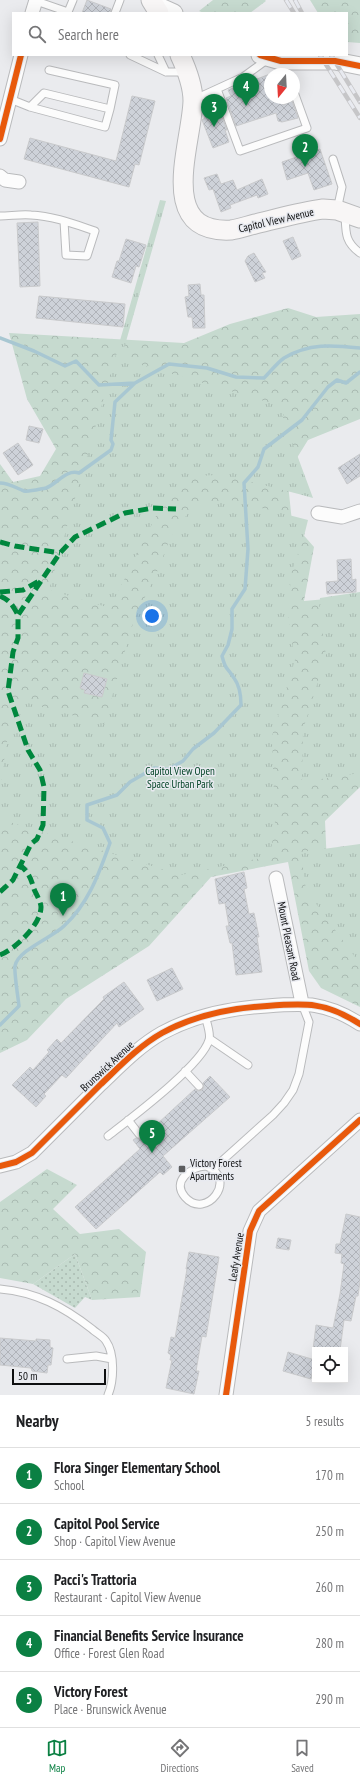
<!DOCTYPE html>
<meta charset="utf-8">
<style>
:root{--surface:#fff;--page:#f2f2f2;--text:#202124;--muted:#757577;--line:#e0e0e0;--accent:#0b8043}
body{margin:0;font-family:"PT Sans Narrow",sans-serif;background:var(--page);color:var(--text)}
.controls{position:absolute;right:12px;bottom:12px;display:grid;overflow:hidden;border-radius:0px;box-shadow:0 4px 16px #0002}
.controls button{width:36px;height:36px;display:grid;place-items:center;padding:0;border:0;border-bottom:1px solid var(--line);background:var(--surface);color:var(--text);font:20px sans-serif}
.compass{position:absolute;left:264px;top:68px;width:36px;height:36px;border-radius:50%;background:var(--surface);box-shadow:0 4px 16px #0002;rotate:198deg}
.scale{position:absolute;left:12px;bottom:10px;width:94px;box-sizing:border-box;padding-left:4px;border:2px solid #0e0f10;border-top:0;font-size:11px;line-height:14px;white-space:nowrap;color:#0e0f10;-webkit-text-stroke:3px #e8eaf0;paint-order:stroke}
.you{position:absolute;left:152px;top:616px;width:14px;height:14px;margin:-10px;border:3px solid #fff;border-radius:50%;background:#1a73e8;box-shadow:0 0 0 6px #1a73e833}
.badge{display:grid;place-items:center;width:26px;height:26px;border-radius:50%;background:var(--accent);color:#fff;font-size:13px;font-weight:700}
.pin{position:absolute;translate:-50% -33px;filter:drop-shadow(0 1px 2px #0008)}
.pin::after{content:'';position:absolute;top:21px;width:14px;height:12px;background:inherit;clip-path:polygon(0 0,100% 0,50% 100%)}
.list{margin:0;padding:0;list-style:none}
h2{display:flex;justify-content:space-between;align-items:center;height:52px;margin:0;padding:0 16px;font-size:17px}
h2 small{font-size:13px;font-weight:400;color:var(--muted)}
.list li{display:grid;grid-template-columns:26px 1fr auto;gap:12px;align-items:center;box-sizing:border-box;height:56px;padding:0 16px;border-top:1px solid var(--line)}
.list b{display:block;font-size:15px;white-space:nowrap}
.list p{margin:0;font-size:13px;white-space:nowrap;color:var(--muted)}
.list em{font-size:13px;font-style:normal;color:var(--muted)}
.icon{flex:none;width:22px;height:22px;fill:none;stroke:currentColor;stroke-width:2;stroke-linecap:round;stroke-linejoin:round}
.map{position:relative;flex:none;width:360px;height:1395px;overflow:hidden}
.search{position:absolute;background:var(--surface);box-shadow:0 4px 16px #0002;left:12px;right:12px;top:12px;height:44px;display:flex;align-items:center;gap:10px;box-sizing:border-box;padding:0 14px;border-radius:0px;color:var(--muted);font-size:15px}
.sheet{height:332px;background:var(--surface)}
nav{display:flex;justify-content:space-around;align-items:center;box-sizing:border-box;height:56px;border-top:1px solid var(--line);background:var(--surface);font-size:11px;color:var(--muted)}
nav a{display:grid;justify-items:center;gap:2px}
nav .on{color:var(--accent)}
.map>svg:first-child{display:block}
.grass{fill:url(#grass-dots)}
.forest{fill:url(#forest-crowns)}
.park{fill:url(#park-tufts)}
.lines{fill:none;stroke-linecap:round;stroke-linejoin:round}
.stream{stroke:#a8c7d2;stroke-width:3.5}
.building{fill:url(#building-cross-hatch);stroke:#c9cacc}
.service-casing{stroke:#b9babc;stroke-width:9}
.minor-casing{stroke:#b9babc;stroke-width:15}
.tertiary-casing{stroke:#b9babc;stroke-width:19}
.secondary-casing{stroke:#b9babc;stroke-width:21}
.service{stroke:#fcfcfc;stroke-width:7}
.minor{stroke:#fcfcfc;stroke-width:13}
.tertiary{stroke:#fcfcfc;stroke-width:17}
.secondary{stroke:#f8f6f6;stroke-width:19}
.rail-casing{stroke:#c6c6c8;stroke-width:4.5}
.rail{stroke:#e8eaf0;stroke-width:3;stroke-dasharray:9;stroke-linecap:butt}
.quiet{stroke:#00873e;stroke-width:5;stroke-dasharray:10 5;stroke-linecap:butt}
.cycleway-casing{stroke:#e8eaf0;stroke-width:8}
.cycleway{stroke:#e8590c;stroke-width:6}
.poi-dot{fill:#5b5c5e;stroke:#e8eaf0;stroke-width:1.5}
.labels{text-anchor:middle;stroke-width:3;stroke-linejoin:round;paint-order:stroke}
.street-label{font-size:11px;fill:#0e0f10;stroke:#e8eaf0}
.park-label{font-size:11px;fill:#004224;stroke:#e8eaf0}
.poi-label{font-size:11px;fill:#0e0f10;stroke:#e8eaf0;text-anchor:start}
</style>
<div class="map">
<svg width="360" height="1395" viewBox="0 0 360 1395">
<defs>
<pattern id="grass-dots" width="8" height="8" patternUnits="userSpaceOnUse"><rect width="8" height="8" fill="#c6dacf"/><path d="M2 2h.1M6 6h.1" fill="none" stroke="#a9bab1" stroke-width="1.8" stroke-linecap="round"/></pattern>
<pattern id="forest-crowns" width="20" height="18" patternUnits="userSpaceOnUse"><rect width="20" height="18" fill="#c6dacf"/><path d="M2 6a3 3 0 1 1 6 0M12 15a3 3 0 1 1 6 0" fill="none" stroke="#a9bab1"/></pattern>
<pattern id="park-tufts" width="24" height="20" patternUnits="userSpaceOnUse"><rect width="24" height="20" fill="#c6dacf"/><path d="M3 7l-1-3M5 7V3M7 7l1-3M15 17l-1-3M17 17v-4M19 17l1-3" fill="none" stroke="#a9bab1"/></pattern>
<pattern id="building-cross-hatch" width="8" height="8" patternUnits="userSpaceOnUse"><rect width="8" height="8" fill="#ced2d9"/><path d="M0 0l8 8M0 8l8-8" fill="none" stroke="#b0b3b9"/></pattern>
</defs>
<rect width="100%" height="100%" fill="#eaebee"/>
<path class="grass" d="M75,1254L92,1300L85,1297L75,1308L33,1284Z"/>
<path class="forest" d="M213,0H265L266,1L250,13H204L199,11Z
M310,0H360V43L347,42V13H318Z
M288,308L316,317L360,314V419L308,440L287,474L292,522L314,547L304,601L360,596V787L325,821L327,865L360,862V1007L321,988L309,971L288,862L211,877L149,946L66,999L27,1040L0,1053V464L13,482L40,476L56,449L27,399L9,333L184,343L230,324Z
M47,1169L77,1185L53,1209L80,1234L119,1229L146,1252L140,1297L92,1300L75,1254L33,1284L0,1278V1202Z"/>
<path class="park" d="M160,200L166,201L121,359L285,407L283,417L313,498C295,493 277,488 259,484C220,473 190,466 162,504L110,608L49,590Z
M227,499L308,520L304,536L291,574L288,615L295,660L272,736L275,824L270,856L181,875L0,819V789L13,699L104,724L134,620L157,572L171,536L188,513L204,505Z
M360,592V773L302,782L303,730L326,655L319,609L320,598Z
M360,844V964L306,890L301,852Z"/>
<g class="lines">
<path class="stream" d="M0,338L34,351L65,366L76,361L99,385L135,383
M0,483C9,483 16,488 24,491C29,492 40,489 46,488C57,484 66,469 79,473L111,450L113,444L111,440L115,402L135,383L169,364L207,368L236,377L264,378C270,372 277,363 284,358C309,343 332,345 360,348
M0,1025L19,1006C18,997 14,972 15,966C18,950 53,937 64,926C89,903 99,873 110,843L103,828L87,820V805L117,795L130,782L154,768L169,769L183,761L193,749L214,733L241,705C241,695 240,686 234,678C227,667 226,671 222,656L228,645L232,629V609L245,589L248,549L244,483L258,467L264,449L302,420L328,387L337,380L346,383L360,372"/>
</g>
<path class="building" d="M87,0L111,9L110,13H82Z
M270,74V98H280L283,105L292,101L298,118L282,122L278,121L276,113L236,126L226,98L231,96L228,90Z
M132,96L155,101L139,165L135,164L129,187L24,159L30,138L116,161Z
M216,101L227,130H225L229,142L213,148L202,120L205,118L203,112L204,106Z
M320,149L332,184L314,190L308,173L287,180L282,162Z
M217,174L221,184L233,180L237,190L262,179L268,194L258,198L257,195L230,205L231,208L221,212L213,189L209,190L204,178Z
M38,222L40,286L20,287L17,223Z
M293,237L301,256L292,260L283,241Z
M126,239L146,245L139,267L136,266L131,283L112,277L117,261H119Z
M254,253L266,272L262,273L265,278L255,282L245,261L248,256Z
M200,284L201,295H204L205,328H193L192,317H188L185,297L189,296L188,285Z
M39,296L125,304L123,327L36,318Z
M29,426L43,429L39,443L26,440Z
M18,443L33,465L18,475L3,453Z
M360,454V476L347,484L338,468Z
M351,559L352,580L356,579V592L327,594L326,582L338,581L337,560Z
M84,673L107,679L102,697L84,693L85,690L80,688Z
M244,872L247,888L244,889L249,914L254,913L259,937H257L262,972L236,975L232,943H230L226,926H229L225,903L219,904L215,879Z
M172,968L183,989L157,1001L147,980Z
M124,982L144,1009L119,1027L117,1023L66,1078L62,1075L44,1094L46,1096L36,1107L12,1085L30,1067L33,1070L49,1052L47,1050L57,1039L61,1043L104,999L103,997Z
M210,1076L230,1097L163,1156L172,1167L163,1175L160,1172L96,1229L75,1207L140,1149L133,1140L136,1138L139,1139L142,1138L195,1089L198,1091L202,1090L204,1087L203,1083Z
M346,1214L360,1217V1281L358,1296H356L351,1321L344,1320L340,1350H313L316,1325L333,1328L340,1294L344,1264L341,1263L342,1254L335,1253L336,1244H340Z
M278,1238L291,1240L289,1250L276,1248Z
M189,1252L219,1257L206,1337L202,1336L196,1371H199L194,1394L166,1388L172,1360H170L171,1355L168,1353L171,1337L175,1338L187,1269H186Z
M0,1338L36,1341V1339L50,1340V1347L53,1348L51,1365H48L47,1373L32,1371L31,1368L0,1365Z
M288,1352L315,1360L311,1379L283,1371Z"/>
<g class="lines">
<defs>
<path id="service" d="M36,1L68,12L73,0
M115,13L120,0
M130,55L166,72H186
M158,55L166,72
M281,61L286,74
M49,70L115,85L110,109
M217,89L240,151L307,128L294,92
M10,99L30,107L105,127L110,109L44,93L30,107
M195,99L243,77L268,59
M333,159L342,187L337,210
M345,213C346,232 344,241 360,253
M0,216C10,216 21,214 31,215C53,216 74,224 95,231L87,256L66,255L64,221
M210,1039L248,1065
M185,1071L199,1086
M128,1120L139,1134
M108,1136C131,1118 202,1065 209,1040C211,1034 207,1023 205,1016
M206,1166C239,1178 206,1221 185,1197C171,1181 191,1167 206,1166Z
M214,1168L273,1115L284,1103L293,1090L299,1074L309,1022L302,1004
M0,1289C36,1292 64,1307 92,1329C96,1333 103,1336 106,1341C115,1354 114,1381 108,1395
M67,1359L96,1356L112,1359"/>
<path id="minor" d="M32,13L36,0
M0,139L21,55
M0,176L5,180L19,182
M318,513L342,517L360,511
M276,878L302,1003
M0,1166L16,1162L32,1153C55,1130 78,1107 101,1084C120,1066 139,1046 162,1033C193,1016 232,1008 267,1006C306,1003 326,1002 360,1024
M226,1395L250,1231L259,1211L360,1120"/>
<path id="tertiary" d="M154,4L174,13
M260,55L281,61H335L360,66"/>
<path id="secondary" d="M151,0L159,13
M180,55C187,70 193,85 193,101C192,143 155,234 231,230C239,229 247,226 255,224C277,219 300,212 323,209L337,210L360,218"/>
</defs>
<use href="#service" class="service-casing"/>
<use href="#minor" class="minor-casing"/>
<use href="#tertiary" class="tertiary-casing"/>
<use href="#secondary" class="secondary-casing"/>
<use href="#service" class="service"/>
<use href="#minor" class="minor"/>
<use href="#tertiary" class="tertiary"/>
<use href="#secondary" class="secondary"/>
<defs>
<path id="rail" d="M286,0L294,13
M295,0L302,13
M320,55L360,118
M331,55L360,102"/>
</defs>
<use href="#rail" class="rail-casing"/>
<use href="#rail" class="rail"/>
<path class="quiet" d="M0,542L15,546L60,553
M0,592L23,590L41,580
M0,596C10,600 13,606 18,615
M0,892L13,880L31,844L37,839L43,825L44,787L40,770L28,750L8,691L13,652L18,638V615L60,553L75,537L125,513L153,508L176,509
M0,955C15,949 41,925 41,907C41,902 36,894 34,889C31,879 29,873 21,866"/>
<defs>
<path id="cycleway" d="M260,55L281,61H335L360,66
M0,139L21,55
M0,1166L16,1162L32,1153C55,1130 78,1107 101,1084C120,1066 139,1046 162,1033C193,1016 232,1008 267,1006C306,1003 326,1002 360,1024
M226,1395L250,1231L259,1211L360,1120"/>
</defs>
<use href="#cycleway" class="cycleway-casing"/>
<use href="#cycleway" class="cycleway"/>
</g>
<rect class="poi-dot" x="178" y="1165" width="8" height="8" rx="2"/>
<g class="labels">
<g class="street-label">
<text transform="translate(276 220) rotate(-13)" y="4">Capitol View Avenue</text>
<text transform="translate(289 941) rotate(79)" y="4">Mount Pleasant Road</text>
<text transform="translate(107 1066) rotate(-43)" y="4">Brunswick Avenue</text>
<text transform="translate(236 1257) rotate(-81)" y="4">Leafy Avenue</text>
</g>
<g class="park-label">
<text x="180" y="775">Capitol View Open<tspan x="180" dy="13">Space Urban Park</tspan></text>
</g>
<g class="poi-label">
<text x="190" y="1167">Victory Forest<tspan x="190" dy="13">Apartments</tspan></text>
</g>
</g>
</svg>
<div class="controls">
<button><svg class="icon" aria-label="locate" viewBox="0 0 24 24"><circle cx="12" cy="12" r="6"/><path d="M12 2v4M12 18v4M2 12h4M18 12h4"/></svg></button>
</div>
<svg class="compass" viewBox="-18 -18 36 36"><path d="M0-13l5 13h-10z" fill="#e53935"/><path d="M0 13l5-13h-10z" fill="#757577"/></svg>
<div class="scale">50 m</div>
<div class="you"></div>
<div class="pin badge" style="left:63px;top:916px">1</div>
<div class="pin badge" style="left:305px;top:167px">2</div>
<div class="pin badge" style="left:214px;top:127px">3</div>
<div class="pin badge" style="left:246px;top:106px">4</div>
<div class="pin badge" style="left:152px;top:1153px">5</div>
<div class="search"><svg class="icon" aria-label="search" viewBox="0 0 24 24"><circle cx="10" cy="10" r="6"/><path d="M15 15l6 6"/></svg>Search here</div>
</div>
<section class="sheet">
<h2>Nearby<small>5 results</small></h2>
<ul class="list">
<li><span class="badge">1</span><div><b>Flora Singer Elementary School</b><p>School</p></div><em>170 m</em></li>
<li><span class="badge">2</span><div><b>Capitol Pool Service</b><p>Shop · Capitol View Avenue</p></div><em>250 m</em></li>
<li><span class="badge">3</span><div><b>Pacci's Trattoria</b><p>Restaurant · Capitol View Avenue</p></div><em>260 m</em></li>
<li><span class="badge">4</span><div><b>Financial Benefits Service Insurance</b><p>Office · Forest Glen Road</p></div><em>280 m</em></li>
<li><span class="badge">5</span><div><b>Victory Forest</b><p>Place · Brunswick Avenue</p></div><em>290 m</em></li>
</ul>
</section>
<nav>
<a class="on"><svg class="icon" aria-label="map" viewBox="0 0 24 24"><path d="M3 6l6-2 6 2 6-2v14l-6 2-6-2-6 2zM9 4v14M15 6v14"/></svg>Map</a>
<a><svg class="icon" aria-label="directions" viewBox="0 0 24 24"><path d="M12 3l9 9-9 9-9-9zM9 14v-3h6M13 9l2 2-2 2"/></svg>Directions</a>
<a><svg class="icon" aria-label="saved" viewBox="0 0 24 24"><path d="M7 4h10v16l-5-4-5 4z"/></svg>Saved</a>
</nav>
